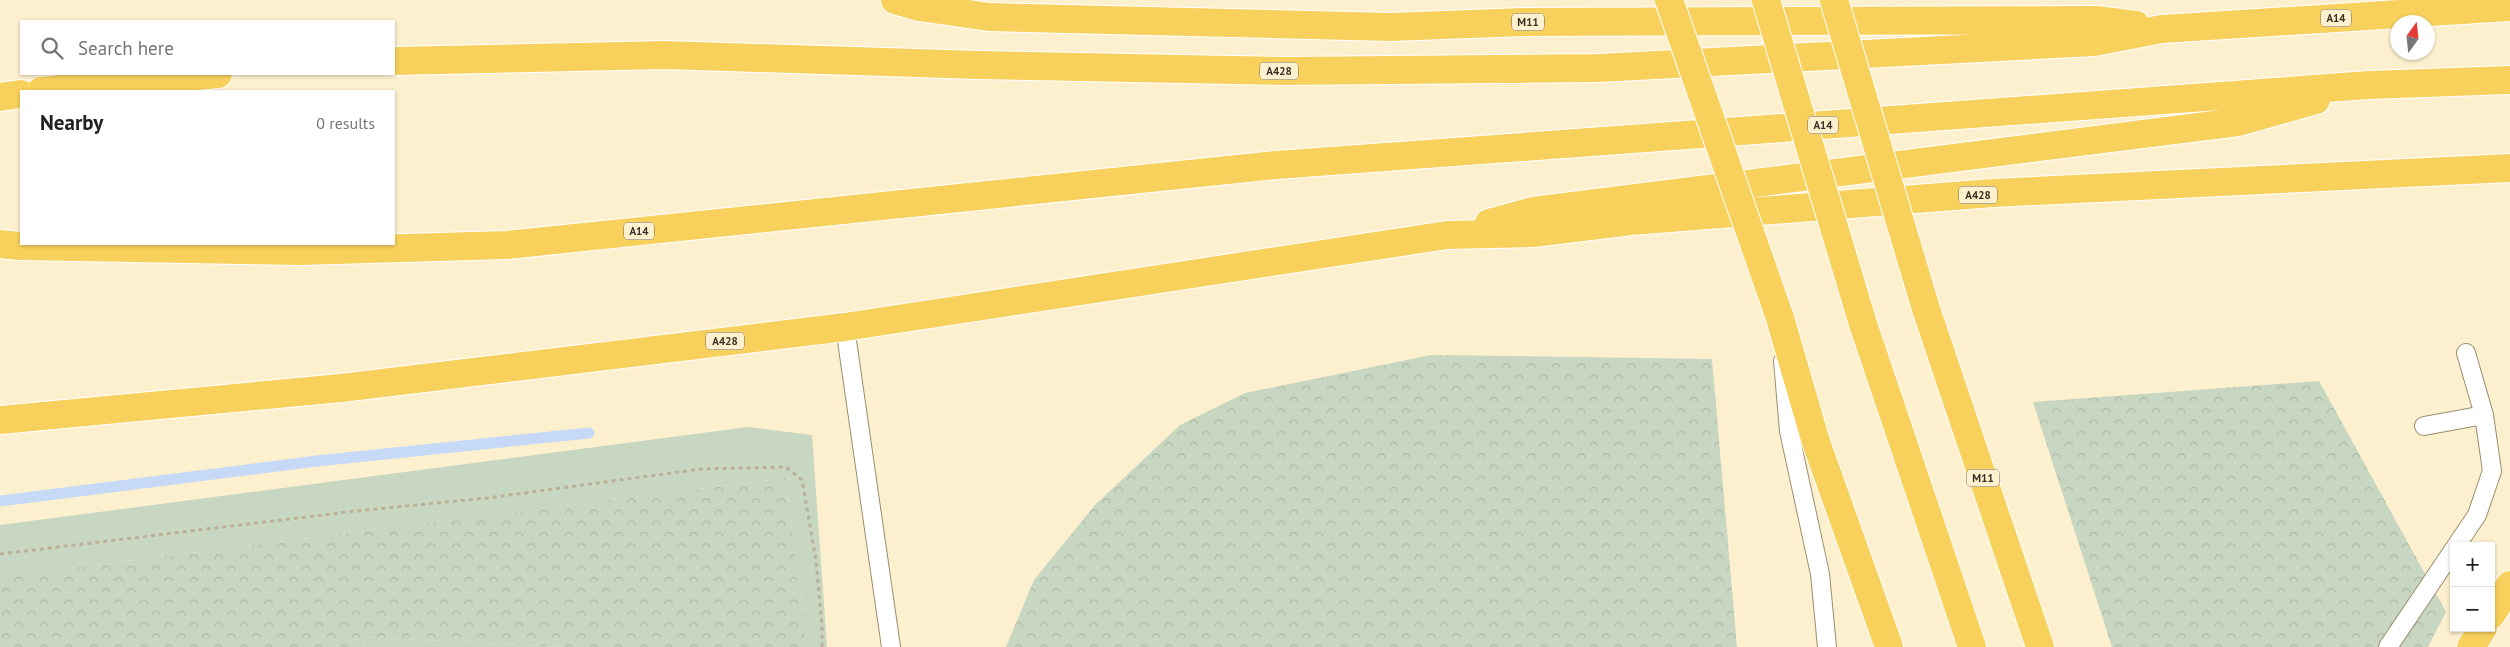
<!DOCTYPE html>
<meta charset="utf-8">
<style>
:root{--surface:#fff;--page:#f6f6f6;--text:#202124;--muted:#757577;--line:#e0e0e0}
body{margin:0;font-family:"PT Sans",sans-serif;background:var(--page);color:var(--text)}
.controls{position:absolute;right:15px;bottom:15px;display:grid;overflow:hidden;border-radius:0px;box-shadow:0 1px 4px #0004}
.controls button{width:45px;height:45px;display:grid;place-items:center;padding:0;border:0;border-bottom:1px solid var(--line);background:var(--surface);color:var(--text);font:25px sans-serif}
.compass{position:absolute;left:2390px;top:15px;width:45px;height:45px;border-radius:50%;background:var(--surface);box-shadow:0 1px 4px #0004;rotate:15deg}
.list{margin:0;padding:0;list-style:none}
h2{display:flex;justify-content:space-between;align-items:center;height:65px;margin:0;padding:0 20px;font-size:21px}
h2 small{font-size:16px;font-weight:400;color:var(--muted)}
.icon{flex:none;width:28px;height:28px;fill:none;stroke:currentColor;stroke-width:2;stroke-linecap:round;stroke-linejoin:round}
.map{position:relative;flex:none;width:2510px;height:647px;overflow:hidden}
.search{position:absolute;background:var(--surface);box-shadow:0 1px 4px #0004;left:20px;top:20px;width:375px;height:55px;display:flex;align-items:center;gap:12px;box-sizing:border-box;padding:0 18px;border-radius:0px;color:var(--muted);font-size:19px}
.panel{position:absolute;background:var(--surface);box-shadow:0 1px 4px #0004;left:20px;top:90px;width:375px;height:155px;border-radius:0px}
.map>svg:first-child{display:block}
.grass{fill:#c7d7c2}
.forest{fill:url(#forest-crowns)}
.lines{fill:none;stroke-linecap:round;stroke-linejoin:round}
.stream{stroke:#c6daf8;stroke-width:11}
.lane-casing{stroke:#9a8e6f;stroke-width:20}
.highway-casing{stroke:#fff;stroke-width:30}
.path{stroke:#bab095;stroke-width:3;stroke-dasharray:4 4;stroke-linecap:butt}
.lane{stroke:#fff;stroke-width:18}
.highway{stroke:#f8d05c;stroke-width:28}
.highway-bridge-casing{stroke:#fff;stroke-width:30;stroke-linecap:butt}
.highway-bridge{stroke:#f8d05c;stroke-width:28}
.labels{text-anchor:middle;stroke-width:4.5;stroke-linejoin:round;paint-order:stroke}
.shield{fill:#fdf0ce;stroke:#716a56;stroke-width:1}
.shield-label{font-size:11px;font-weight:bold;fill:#353023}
</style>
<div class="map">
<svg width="2510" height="647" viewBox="0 0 2510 647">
<defs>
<pattern id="forest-crowns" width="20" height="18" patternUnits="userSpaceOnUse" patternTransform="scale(1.25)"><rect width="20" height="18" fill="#c7d7c2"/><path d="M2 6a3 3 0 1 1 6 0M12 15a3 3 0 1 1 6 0" fill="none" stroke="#acb9a6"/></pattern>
</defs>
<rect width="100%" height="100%" fill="#fdf0ce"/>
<path class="grass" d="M748,427L812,435L827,647H807L786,478L0,577V525Z
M365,637L561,647H364Z"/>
<path class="forest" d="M1431,355L1712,359L1737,647H1006L1034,580L1095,505L1180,425L1245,393Z
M2319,381L2446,612L2428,647H2112L2033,402Z
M786,478L807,647H561L365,637L364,647H0V577Z"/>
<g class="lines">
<path class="stream" d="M0,501L317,461L589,433"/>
<defs>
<path id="lane" d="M845,327L891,647
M1783,361L1789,431L1820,574L1827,647
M2424,426L2484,415
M2456,546L2477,515L2492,471L2484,415L2466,353
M2388,647L2454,549"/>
<path id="highway" d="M895,0L919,7L989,17L1391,27L1523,22L2096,20L2136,25
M394,61L665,55L978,65L1284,71L1598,68L2094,42L2162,29L2510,7
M41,91L218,74
M0,97L21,94
M1489,223L1533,211L2238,122L2316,100
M0,244L19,246L301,251L507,245L1276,165L2369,85L2510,80
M1926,309L2040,647
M1780,318L1816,442L1889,647
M1863,324L1972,647
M0,420L341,388L845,327L1447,235L1533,233L1631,221L1993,193L2510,168
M2491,615L2510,585
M2471,647L2483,628"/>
</defs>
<use href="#lane" class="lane-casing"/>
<use href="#highway" class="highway-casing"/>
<path class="path" d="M0,554L356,511L487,498L701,469L786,467L802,480L816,560L822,627V647"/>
<use href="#lane" class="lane"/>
<use href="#highway" class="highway"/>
<defs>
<path id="highway-bridge" d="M1669,0L1780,318
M1766,0L1863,324
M1834,0L1926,309"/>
</defs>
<use href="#highway-bridge" class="highway-bridge-casing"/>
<use href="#highway-bridge" class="highway-bridge"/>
</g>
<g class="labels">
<g class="shield">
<rect x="2321" y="9.5" width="30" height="17" rx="4"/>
<rect x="1512" y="13.5" width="32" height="17" rx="4"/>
<rect x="1260" y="62.5" width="38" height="17" rx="4"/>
<rect x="1808" y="116.5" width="30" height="17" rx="4"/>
<rect x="1959" y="186.5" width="38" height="17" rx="4"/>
<rect x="624" y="222.5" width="30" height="17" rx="4"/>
<rect x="706" y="332.5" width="38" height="17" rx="4"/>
<rect x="1967" y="469.5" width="32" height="17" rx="4"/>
</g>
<g class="shield-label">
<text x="2336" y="22">A14</text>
<text x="1528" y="26">M11</text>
<text x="1279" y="75">A428</text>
<text x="1823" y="129">A14</text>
<text x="1978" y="199">A428</text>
<text x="639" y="235">A14</text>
<text x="725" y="345">A428</text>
<text x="1983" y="482">M11</text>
</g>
</g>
</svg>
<div class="controls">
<button>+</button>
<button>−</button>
</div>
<svg class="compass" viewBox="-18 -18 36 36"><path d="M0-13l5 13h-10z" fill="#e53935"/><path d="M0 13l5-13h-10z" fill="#757577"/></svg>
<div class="search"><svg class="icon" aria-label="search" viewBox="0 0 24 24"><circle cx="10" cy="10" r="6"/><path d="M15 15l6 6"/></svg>Search here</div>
<section class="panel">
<h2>Nearby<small>0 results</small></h2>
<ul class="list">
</ul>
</section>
</div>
